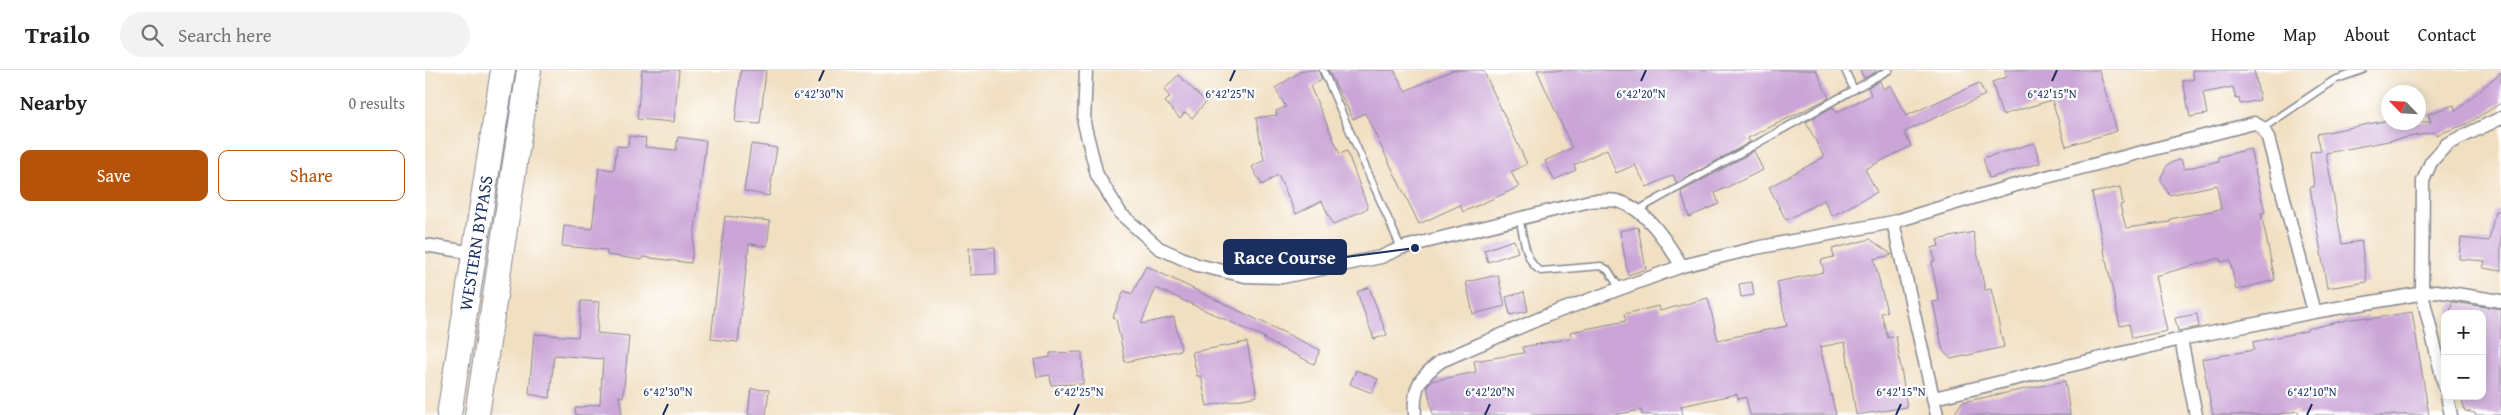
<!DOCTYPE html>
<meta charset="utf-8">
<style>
:root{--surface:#fff;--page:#f2f2f2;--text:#202124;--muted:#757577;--line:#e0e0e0;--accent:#b45309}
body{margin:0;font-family:"Gentium Book Plus",serif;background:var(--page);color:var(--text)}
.controls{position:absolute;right:15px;bottom:15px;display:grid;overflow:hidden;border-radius:10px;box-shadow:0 2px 12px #0003}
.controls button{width:45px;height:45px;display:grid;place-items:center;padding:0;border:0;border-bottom:1px solid var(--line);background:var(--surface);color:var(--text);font:25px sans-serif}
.compass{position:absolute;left:1956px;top:15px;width:45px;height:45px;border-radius:50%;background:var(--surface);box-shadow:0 2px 12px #0003;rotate:295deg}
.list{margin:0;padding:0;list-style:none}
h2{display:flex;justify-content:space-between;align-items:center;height:65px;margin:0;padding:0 20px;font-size:21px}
h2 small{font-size:16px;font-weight:400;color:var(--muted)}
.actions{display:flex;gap:10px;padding:15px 20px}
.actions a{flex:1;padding:11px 0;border:1px solid var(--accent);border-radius:10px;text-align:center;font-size:18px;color:var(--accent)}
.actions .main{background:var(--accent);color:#fff}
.icon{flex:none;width:28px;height:28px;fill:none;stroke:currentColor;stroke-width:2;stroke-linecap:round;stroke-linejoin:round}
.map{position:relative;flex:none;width:2076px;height:345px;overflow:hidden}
header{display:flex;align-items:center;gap:30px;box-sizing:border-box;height:70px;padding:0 25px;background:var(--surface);border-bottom:1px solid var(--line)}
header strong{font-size:24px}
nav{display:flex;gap:28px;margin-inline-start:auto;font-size:18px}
.search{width:350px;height:45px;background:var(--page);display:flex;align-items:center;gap:12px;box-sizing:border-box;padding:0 18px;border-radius:28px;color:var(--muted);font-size:19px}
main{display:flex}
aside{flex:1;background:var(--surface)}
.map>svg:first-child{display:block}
.building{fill:#cba5d7}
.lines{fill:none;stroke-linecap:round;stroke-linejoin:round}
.lane-casing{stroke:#868790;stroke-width:9}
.street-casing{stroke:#868790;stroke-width:15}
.highway-casing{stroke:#868790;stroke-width:26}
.lane{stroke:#fff;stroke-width:6}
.street{stroke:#fff;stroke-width:12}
.highway{stroke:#fff;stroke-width:24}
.ticks{fill:none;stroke:#1b2f5e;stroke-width:2}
.labels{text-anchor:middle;stroke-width:4.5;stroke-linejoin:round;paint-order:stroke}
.street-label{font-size:18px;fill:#1b2f5e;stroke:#fff}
.ticks-label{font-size:12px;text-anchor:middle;fill:#1b2f5e;stroke:#fff;stroke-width:4.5;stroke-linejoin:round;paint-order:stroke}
.leader{fill:none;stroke:#1b2f5e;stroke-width:2}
.callout-dot{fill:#1b2f5e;stroke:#fff;stroke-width:2}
.callout{fill:#1b2f5e;stroke:#1b2f5e;stroke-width:2}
.callout-label{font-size:19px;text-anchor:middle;font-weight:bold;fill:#fff}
</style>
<header>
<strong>Trailo</strong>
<div class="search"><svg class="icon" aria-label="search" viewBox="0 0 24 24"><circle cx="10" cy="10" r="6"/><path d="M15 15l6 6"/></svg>Search here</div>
<nav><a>Home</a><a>Map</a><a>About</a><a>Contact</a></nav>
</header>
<main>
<aside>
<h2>Nearby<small>0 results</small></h2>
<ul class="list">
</ul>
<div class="actions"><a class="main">Save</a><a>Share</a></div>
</aside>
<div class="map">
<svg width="2076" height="345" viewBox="0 0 2076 345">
<rect width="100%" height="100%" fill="#fff"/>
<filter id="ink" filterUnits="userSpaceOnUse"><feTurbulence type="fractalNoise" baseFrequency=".02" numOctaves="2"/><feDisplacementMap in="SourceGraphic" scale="10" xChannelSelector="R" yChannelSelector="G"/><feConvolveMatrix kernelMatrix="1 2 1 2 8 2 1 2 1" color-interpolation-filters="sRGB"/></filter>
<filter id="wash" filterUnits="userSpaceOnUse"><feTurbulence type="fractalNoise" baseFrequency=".0096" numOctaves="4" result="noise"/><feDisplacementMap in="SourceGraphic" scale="20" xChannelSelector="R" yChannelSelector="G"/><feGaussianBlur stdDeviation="1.12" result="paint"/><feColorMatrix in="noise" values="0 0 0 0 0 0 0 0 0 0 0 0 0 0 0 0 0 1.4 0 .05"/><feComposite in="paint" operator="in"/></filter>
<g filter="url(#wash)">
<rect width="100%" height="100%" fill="#f1dfc1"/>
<g id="blocks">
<path class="building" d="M217,0H254L249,52L212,49Z
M316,0H341L335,54L310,52Z
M878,0H893L897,10L885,16L915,84L922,81L943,138L908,155L897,131L871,144L853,105L837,115L827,97L839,90L831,48L852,45L851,41L861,37L850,18Z
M903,0H969L980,21L1028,0H1058L1102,94L1086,102L1094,117L1038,142L1035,135L994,154L940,43L928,49Z
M1112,0H1391L1404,28L1323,68L1325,72L1252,113L1248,105L1222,117L1210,95L1191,103L1182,79L1149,95L1151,100L1129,110L1120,91L1147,78Z
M1435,0H1450L1451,2L1439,8Z
M1579,0H1674L1692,61L1641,76L1627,30L1577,45L1567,12L1582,7Z
M1767,0H1829L1835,30L1815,34L1814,28L1811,29L1808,17L1778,23L1782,44L1765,47L1758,11L1769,9Z
M2076,2V33L2042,54L2011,65L2010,62L1901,83L1917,174L1936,171L1942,212L1902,218L1885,117H1889L1885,82L1896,81L1892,64L1964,50V52H2006L2003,44L2029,35L2031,41Z
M753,5L781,32L767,48L760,42L755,48L740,32L745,27L739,20Z
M1455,11L1458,19L1465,15L1481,46L1554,13L1560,25L1479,62L1486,76L1440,99L1452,122L1407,146L1399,130L1361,150L1344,117L1399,87L1381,52L1408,37L1411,43L1446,25L1443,17Z
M204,66L221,68L220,77L251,80L253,67L281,71L266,193L218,187L217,190L204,188L182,185V180L137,176L139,156L167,159L174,98L189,100L192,76L203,77Z
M1609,73L1615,93L1564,108L1558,88Z
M326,74L352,78L344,126L319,121Z
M1825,79L1840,142L1836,143L1850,210L1811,220L1805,190L1795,192V188L1730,206L1742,261L1707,268L1704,254L1695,256L1667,123L1695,117L1698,134L1695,135L1701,158L1745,152V149L1796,139L1792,115L1744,125L1736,111V107L1743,94L1756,89L1759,99L1794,91L1793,87Z
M1329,81L1338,100L1290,123L1294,134L1264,147L1256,122Z
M2070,141H2076V201L2058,198L2060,191L2034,189L2036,168L2064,171Z
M300,146L345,151L342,176L324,174L313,272L286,269Z
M1213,157L1221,199L1203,205L1195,161Z
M1548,162L1560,220L1566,219L1579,277L1526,289L1518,281L1508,232L1514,231L1508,201L1507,191H1510L1507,178L1514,176L1512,170Z
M1445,169L1467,185L1449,189L1462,242L1456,243L1463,268L1471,266L1482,337L1431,345L1420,272L1395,277L1411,345H1325L1321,327L1313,329L1312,324L1256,336L1258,345H1217L1216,340L1189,345H1008L1002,316L1006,311L1051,302L1049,291L1099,283L1097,277L1147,268L1145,262L1201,251L1199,244L1234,236L1235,241L1283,228L1293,270L1362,256L1352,212L1399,202L1396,190L1409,187L1407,179Z
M1089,170L1093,182L1063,192L1059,180Z
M570,177L571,204L545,205L544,178Z
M721,196L895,280L889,294L838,269L841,268L731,218L716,254L749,247L756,280L700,292L691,249L688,247L699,221L707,224Z
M1073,205L1080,236L1048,244L1041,212Z
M1327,212L1329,225L1316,227L1314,214Z
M944,217L962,265L949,269L932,222Z
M1099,222L1103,241L1085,245L1081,227Z
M156,231L174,232L172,263L204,266L198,327L194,326L197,345H151L150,338L175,334L178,289L129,285L125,328L104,324L109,264L153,267Z
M2027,232L2076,239V345H2050V343L2040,341L2036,326H2057V244L2025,243Z
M1987,242L2004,345H1874L1873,341L1849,345H1788L1777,289L1829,280L1828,272L1882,261V259L1926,249L1942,247L1943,249Z
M1772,244L1774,257L1753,261L1750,248Z
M822,272L832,326L782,336L776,306H772L767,282Z
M657,282L658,314L626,315L625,305L612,307L609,290L625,287V283Z
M931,300L953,309L947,323L925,314Z
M1640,311L1645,345H1529L1537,332Z
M326,319L344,320L341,345H323Z"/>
</g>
</g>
<g filter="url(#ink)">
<use href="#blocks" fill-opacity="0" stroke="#868790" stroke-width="1"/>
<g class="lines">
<defs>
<path id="lane" d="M898,0L976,178
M1420,0L1429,20
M1838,58L1909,10L1938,0
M1213,140L1464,0
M1094,147C1098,163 1100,194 1116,201L1176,196L1183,200L1195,219"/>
<path id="street" d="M661,0L659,53L672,105L696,144L734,178L772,195L820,206L857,207L956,187L976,178L1165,131C1173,131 1184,129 1192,131C1222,138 1241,172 1257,196
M1468,152L1512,345
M0,175L49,183
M1756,269L1771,345
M2020,318L1997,224L1998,111L2006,92L2022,74L2076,48
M2022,326L2026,345
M1509,328L1756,269L1889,242L2011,221L2076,231
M990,345C988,317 994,308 1016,291L1123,245L1257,196L1331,178L1468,152L1587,116L1829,53L1838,58L1843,68L1889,242"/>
<path id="highway" d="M24,345L78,0
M52,345L104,0"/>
</defs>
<use href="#lane" class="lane-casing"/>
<use href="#street" class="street-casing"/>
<use href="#highway" class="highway-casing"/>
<use href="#lane" class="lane"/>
<use href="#street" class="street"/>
<use href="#highway" class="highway"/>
</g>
</g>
<path class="ticks" d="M394,11L399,0M805,11L810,0M1216,11L1221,0M1627,11L1632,0M238,345L243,334M649,345L654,334M1060,345L1065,334M1471,345L1476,334M1882,345L1887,334"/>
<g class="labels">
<g class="street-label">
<text transform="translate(51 173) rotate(-81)" y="6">WESTERN BYPASS</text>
</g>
</g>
<g class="ticks-label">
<text x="394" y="28">6°42'30"N</text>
<text x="805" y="28">6°42'25"N</text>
<text x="1216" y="28">6°42'20"N</text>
<text x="1627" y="28">6°42'15"N</text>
<text x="243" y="326">6°42'30"N</text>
<text x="654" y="326">6°42'25"N</text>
<text x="1065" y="326">6°42'20"N</text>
<text x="1476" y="326">6°42'15"N</text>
<text x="1887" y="326">6°42'10"N</text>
</g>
<path class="leader" d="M990 178L921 187"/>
<circle class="callout-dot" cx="990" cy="178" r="5"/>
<rect class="callout" x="799" y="170" width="122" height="34" rx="5"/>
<g class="callout-label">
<text x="860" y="194">Race Course</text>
</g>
</svg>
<div class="controls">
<button>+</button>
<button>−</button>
</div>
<svg class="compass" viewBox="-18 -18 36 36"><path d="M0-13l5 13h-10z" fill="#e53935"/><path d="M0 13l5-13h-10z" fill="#757577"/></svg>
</div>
</main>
